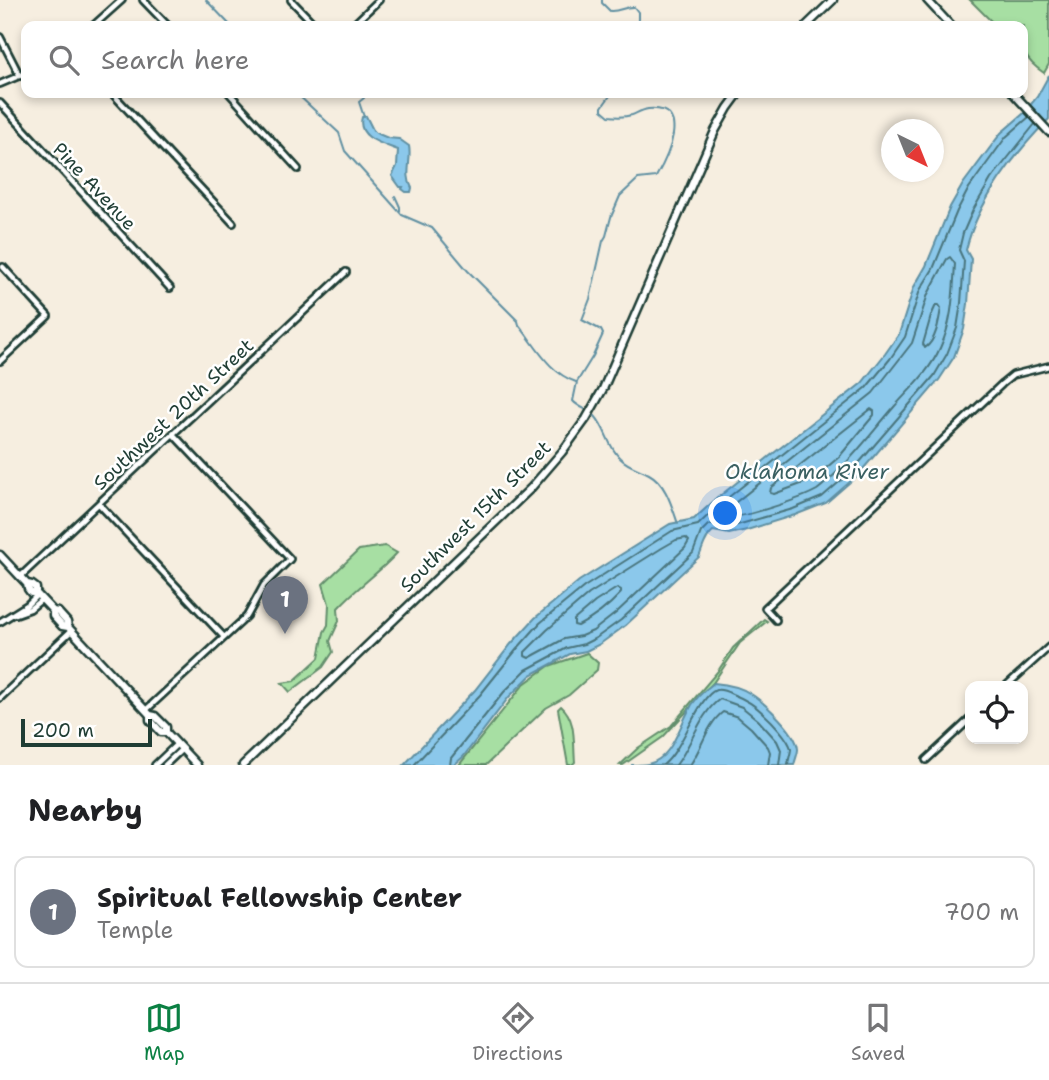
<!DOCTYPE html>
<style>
:root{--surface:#fff;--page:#f6f6f6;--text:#202124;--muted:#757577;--line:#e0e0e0;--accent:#0b8043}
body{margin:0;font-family:"Shantell Sans",sans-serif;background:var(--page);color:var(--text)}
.controls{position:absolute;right:21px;bottom:21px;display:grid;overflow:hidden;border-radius:14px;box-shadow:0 4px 10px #0003}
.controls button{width:63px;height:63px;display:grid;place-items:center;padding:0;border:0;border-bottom:2px solid var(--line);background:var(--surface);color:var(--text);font:35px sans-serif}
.compass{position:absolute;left:881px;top:119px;width:63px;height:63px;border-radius:50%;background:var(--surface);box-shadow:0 4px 10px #0003;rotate:137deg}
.scale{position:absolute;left:21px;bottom:18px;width:131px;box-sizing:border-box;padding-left:7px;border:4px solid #1f3d34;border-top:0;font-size:19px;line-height:24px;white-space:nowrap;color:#1f3d34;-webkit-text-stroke:5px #fff;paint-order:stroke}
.you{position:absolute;left:726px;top:514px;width:24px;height:24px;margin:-18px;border:5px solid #fff;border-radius:50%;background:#1a73e8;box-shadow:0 0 0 10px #1a73e833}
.badge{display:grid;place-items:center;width:46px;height:46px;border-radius:50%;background:var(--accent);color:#fff;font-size:23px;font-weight:700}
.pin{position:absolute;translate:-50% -58px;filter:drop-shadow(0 2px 4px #0008)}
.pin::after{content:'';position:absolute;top:37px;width:24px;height:21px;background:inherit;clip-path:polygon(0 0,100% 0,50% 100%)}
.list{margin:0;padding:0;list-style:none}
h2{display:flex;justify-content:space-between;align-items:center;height:91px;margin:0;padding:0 28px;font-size:30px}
h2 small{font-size:23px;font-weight:400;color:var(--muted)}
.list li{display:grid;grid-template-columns:46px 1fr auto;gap:21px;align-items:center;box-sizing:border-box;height:112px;margin:0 14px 14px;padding:0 14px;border:2px solid var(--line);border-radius:14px}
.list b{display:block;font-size:26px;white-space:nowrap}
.list p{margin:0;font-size:23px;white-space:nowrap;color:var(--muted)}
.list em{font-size:23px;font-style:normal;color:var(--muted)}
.icon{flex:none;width:38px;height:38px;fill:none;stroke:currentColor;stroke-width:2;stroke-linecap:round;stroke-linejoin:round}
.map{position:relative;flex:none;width:1049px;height:765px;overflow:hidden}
.search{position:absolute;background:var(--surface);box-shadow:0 4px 10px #0003;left:21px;right:21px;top:21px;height:77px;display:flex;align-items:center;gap:18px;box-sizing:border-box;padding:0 24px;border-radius:14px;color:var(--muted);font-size:26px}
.sheet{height:217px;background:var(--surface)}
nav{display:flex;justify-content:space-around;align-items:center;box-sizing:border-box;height:98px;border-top:2px solid var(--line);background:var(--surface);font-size:19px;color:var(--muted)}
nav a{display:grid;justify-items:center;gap:4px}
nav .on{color:var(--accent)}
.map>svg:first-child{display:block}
.green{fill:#a7dfa3;stroke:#638e6c;stroke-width:2}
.water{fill:#8bc8eb;stroke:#6090a2;stroke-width:2}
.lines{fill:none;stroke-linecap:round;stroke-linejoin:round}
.shore{stroke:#4a757d;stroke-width:2}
.stream{stroke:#6090a2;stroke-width:2}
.minor-casing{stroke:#1f3d34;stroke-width:10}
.secondary-casing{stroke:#1f3d34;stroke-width:11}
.minor{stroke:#fff;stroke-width:4.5}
.secondary{stroke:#fff;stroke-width:6}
.labels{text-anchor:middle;stroke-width:5;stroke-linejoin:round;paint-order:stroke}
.street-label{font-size:19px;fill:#1f3d34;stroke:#fff}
.water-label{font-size:21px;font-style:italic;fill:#3a6062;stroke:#fff}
</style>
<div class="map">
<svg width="1049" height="765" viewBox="0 0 1049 765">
<rect width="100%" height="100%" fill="#f6eee0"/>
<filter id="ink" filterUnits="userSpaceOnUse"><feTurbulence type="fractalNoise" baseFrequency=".0143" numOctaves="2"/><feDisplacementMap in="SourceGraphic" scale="14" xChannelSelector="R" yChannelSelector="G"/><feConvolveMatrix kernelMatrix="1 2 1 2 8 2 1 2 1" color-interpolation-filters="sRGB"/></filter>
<g filter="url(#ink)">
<path class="green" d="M970,0H1049V64L1044,73C1022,58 1023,51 1023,26H996Z
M385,546L397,553C379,573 356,588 338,608L339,621L330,641L333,652L323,667L290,692L282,683L294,681L319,658L324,632L328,625L329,604L323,584L359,550Z
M764,619L767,621L740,643L713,683L676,723L663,737L623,765H620L638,748L671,726L718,671L733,648Z
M587,653L598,663L597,670L569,695L546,708L486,765H459L524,684L549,666Z
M561,706C577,720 573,743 575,762L572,765H568L558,709Z"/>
<path class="water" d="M1049,75V119C1015,153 977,203 966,250L971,259L968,304L964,329L954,357L939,380L858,475L826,503L795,515L747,530L729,534L713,531C705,537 703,548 699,557L626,625L600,644L586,651L570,654L531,675L509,697L463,757L454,765H404L475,690L511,644L535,618L579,581L670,524L694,519L716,499L862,383L885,354L899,334L914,287L926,266L950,207L963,184L1001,133L1023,114L1037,97Z
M366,116L373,130L376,133L388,138L399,139L409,146C412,160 404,175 412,188L411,192H406L402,189L403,187H400L392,176L397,166L398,150C383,144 356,138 362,117Z
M714,683C726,684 741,687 751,694C764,702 797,733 798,749C798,754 795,760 794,765H631C637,765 643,765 648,764C671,759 678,730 688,712C693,701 704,690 714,683Z"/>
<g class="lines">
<path class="shore" d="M950,257L955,264C953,293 953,321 940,348C930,371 910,389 894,407C874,430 856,455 833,476C828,480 823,486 817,490C803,498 739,520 725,517L724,513L726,510L873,393L912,343L928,294L947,259Z
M936,305H939L941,308C939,321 936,341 925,348L923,344L931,316Z
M871,409L874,411V415L839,457L812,480L774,494L770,493L771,488Z
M686,538L689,541L685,548L616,613L593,631L581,636L564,639L529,658L525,656V652L547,630L589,594L662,548L676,540Z
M617,588L621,590V593C609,606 594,618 578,626L574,625V620L595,602Z
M414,765L480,695L517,649L540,623L584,587L672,531L698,525L720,504L866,388L890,359L905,337L920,290L933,269L957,211L969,188L1006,137L1029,117
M450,765L451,758L504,692L526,670L567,648L584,644L596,638L621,620L693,553L701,532L708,525L714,524L730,527L793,509L822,497L853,470L934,376L947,354L957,328L961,303L964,261L959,250L963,233L973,210L991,179L1035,124
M663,765C683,750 698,696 716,690C722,689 728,692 732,694C745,699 754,704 764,714C772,721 789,739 791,749C791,753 788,760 788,765
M676,765C692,745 699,714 720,699L742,707L758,720L777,741L781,750L779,765
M690,765C702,748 707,724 723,712L738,717L751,728L768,747L770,752L768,765"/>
<path class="stream" d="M206,0L231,26
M602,0V3L610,11C619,12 625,6 634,7L638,12V26
M296,93L339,133L345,151L402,215L432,228L468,271L518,321L519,325C536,346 549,373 576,382
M363,93L364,98L359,102L364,117
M612,93L602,107V110L609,116C617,117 625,117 632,115C637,113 642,110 648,109C693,105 667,158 656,177L638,179L620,196L611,217L606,236L603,241L590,299L582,320L601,330L603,334L593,356L577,382L573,401C579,408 588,409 595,416C606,428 608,447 620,458C629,467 638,468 649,474C666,483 672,507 678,524
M395,196L400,207V211"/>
<defs>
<path id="minor" d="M143,0L168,26
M291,0L316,26
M93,26L122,0
M352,26L379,0
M0,37L20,76
M0,84L26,73
M112,93L233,223
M229,93L298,169
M0,103L170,288
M0,361L48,316L3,267
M99,504L224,637
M20,577L346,272
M16,614L30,609L42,599
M776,620L765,608L1002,384L1013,375L1049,366
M0,622L27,605L37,595
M1006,686L1049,647
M0,698L71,631
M146,710L242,621L247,616L264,585L290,559L173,434
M926,760L970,719
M155,765L177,744
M165,765L182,749"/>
<path id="secondary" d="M927,0L951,26
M806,26L833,0
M1013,93L1049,132
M0,555L27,584L28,589L31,593H36
M27,584L32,585L36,588V593L53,611L58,612L67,622L68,627L150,715L155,716L166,727V732L197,765
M53,611V616L62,626L68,627
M150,715V720L161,732H166
M243,765L531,488L562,452L586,419L603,389L715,131L728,108L739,93"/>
</defs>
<use href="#minor" class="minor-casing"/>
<use href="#secondary" class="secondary-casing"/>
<use href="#minor" class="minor"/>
<use href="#secondary" class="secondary"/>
</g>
</g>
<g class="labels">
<g class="street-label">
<text transform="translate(95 186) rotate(47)" y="7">Pine Avenue</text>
<text transform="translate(173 414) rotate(-43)" y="7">Southwest 20th Street</text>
<text transform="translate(475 516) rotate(-45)" y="7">Southwest 15th Street</text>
</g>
<g class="water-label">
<text x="807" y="479">Oklahoma River</text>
</g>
</g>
</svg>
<div class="controls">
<button><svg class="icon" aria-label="locate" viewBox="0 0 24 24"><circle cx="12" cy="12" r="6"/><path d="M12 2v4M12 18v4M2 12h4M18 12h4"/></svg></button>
</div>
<svg class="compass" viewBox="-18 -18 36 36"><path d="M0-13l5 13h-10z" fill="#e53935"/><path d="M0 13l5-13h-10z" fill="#757577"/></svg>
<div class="scale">200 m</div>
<div class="you"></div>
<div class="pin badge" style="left:285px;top:634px;background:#6b7280">1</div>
<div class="search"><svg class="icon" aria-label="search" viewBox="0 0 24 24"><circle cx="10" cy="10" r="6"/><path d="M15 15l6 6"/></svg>Search here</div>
</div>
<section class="sheet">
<h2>Nearby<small></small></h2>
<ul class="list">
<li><span class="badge" style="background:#6b7280">1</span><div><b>Spiritual Fellowship Center</b><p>Temple</p></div><em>700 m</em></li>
</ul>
</section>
<nav>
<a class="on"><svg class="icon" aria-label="map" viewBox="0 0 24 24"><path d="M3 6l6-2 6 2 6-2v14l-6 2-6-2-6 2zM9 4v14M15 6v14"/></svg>Map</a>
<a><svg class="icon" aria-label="directions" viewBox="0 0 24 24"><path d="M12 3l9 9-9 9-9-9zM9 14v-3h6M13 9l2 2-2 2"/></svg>Directions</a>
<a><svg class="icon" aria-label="saved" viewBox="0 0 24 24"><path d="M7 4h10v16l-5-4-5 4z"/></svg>Saved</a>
</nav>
